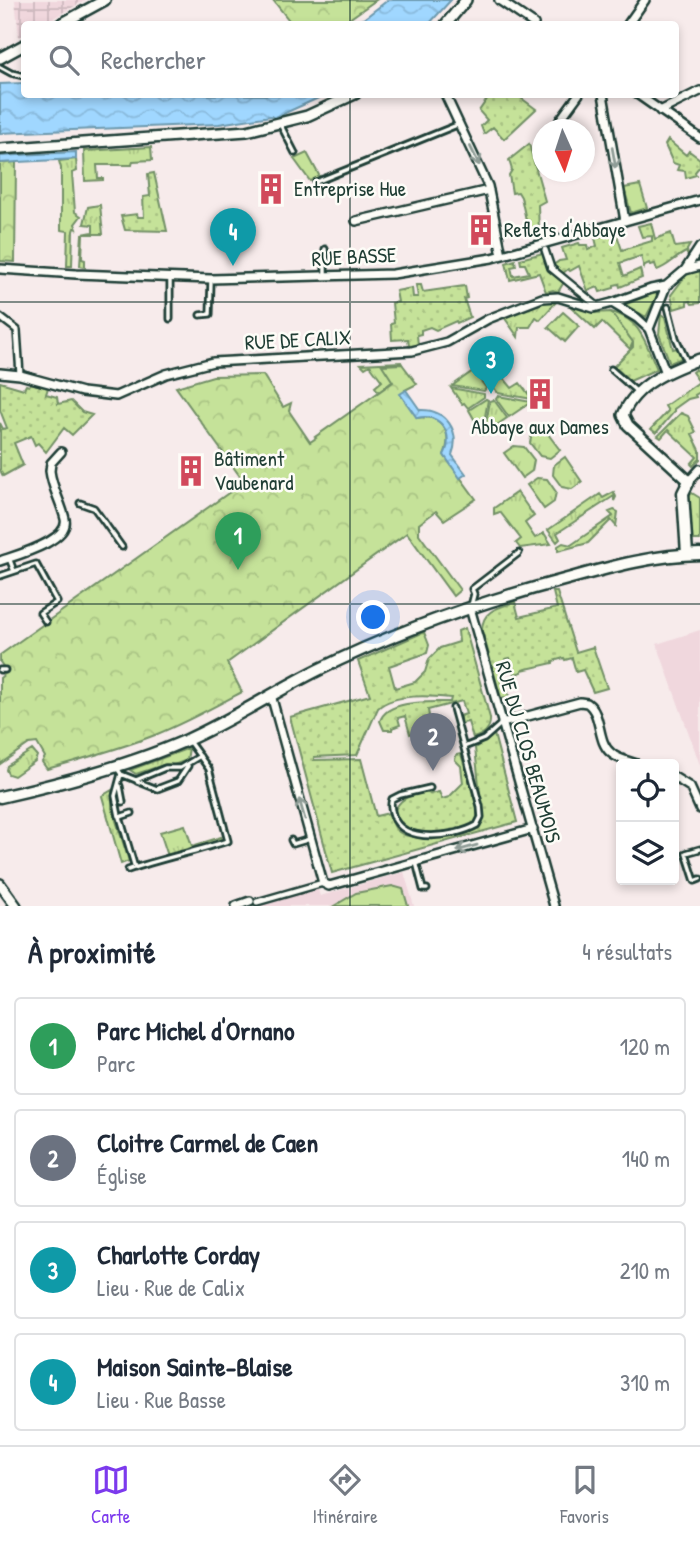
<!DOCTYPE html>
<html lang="fr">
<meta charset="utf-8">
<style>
:root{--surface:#fff;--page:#f6f6f7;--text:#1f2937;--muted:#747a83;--line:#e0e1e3;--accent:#7c3aed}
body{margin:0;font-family:"Patrick Hand",sans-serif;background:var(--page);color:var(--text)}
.controls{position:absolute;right:21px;bottom:21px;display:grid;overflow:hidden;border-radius:7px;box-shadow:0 4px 10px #0003}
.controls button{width:63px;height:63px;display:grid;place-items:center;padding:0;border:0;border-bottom:2px solid var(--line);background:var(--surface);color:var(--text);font:35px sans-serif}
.compass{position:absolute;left:532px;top:119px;width:63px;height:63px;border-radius:50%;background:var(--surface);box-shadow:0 4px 10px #0003;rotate:177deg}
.you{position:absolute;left:374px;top:618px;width:24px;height:24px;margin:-18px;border:5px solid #fff;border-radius:50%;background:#1a73e8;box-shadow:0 0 0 10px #1a73e833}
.badge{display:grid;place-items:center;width:46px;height:46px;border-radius:50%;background:var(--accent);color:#fff;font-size:23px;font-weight:700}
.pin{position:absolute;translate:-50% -58px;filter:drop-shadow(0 2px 4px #0008)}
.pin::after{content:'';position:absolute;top:37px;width:24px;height:21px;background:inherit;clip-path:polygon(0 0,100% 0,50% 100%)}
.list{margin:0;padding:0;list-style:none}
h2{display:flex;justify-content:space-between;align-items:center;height:91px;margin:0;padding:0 28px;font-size:30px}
h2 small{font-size:23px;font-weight:400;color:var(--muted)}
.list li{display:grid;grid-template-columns:46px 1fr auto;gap:21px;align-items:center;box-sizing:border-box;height:98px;margin:0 14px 14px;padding:0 14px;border:2px solid var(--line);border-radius:7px}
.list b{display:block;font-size:26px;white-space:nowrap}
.list p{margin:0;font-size:23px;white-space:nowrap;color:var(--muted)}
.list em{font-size:23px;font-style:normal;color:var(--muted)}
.icon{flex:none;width:38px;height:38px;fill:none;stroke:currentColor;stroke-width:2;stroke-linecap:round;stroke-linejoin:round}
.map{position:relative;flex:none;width:700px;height:906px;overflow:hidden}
.search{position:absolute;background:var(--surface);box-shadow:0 4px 10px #0003;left:21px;right:21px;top:21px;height:77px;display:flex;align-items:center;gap:18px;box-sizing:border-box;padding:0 24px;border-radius:7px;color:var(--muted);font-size:26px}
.sheet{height:539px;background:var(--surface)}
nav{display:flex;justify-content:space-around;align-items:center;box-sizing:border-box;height:98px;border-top:2px solid var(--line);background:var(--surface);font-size:19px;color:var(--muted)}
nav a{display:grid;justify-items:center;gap:4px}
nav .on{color:var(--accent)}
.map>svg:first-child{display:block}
.built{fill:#f0d7dd}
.industrial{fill:url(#industrial-grid)}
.grass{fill:url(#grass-tufts);stroke:#729066;stroke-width:2}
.forest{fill:url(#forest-crowns);stroke:#729066;stroke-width:2}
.garden{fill:url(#garden-dots);stroke:#729066;stroke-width:2}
.pitch{fill:#c5e299;stroke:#729066;stroke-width:2}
.water{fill:url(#water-waves);stroke:#6c99ae;stroke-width:2}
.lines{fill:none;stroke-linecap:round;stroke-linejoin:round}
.service-casing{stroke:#1f3d34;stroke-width:9}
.pedestrian-casing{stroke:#1f3d34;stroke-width:10}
.minor-casing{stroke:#1f3d34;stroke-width:12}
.tertiary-casing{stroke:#1f3d34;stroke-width:14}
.secondary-casing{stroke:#1f3d34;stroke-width:15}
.service{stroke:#fdfcf7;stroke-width:3.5}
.pedestrian{stroke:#fdfcf7;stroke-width:5}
.minor{stroke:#fdfcf7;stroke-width:7}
.tertiary{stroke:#fdfcf7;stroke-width:9}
.secondary{stroke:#fdfcf7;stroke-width:10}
.oneway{stroke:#8e9c96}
.grid{fill:none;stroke:#1f3d34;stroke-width:2;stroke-opacity:0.55}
.labels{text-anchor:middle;stroke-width:5;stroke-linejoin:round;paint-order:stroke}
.poi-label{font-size:21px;fill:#1f3d34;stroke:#fdfcf7;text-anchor:start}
.street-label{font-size:21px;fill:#1f3d34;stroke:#fdfcf7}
</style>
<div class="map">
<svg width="700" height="906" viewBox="0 0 700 906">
<defs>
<pattern id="industrial-grid" width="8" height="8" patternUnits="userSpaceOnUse" patternTransform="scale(1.75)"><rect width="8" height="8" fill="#f0d7dd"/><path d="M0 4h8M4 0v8" fill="none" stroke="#cdb9be"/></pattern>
<pattern id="grass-tufts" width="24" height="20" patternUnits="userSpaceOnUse" patternTransform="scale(1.75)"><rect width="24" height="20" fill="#c5e299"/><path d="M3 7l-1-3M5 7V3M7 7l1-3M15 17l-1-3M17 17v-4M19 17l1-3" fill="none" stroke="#a9c384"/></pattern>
<pattern id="forest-crowns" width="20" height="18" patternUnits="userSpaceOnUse" patternTransform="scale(1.75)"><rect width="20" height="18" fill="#c5e299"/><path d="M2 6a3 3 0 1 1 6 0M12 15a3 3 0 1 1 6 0" fill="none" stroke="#a9c384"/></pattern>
<pattern id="garden-dots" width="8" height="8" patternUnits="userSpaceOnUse" patternTransform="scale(1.75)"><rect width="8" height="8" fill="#c5e299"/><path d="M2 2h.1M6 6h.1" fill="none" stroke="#a9c384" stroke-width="1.8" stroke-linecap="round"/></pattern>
<pattern id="water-waves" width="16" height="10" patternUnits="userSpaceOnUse" patternTransform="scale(1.75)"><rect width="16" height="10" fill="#a0d7ff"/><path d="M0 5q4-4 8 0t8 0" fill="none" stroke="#89b9db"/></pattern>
</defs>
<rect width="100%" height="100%" fill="#f7ebeb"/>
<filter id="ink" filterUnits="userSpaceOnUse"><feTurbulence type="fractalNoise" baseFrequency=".0143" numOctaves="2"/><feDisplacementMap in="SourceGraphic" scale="14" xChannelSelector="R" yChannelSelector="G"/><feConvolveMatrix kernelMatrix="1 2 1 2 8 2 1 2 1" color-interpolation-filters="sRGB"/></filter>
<g filter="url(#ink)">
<path class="built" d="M700,630V765L657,644Z
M404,872L414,906H253L317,887L320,896Z"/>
<path class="industrial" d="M15,0H86L42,24H24V35L19,37Z"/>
<path class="grass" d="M151,147L152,160L133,161L132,165H97L98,178H103V180L85,181L84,151Z
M307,153L320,177L310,181L294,159Z
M76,159L77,171L72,173L75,212L81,216L75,224L77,229L74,228L73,231L72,266H67L68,231L61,230V168L59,161Z
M640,185L647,208L631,213L624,188Z
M100,205L103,234H83L82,259L85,260V267L80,266L82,234L93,232V225L84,224L88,207Z
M654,293H657V296L646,317L624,305Z
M554,300L557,301L540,320L536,317L530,327H519L518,337L504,317L522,309Z
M569,305L594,313L611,312L633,342L630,349L602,322L595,329Z
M661,314L665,317L673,349L677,348L682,358L670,363L659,334Z
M496,354L491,386L488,387L475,369Z
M499,354L510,369L502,376L512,388L520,383L532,399L498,393L493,387Z
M401,362L402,364L383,365L393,381L379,392L375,387L382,381L370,365L365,368L361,364Z
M696,369L700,374V392L695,395L696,397L688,399L674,409V412L656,433L651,429L668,411L665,406L699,382L692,372Z
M473,371L486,388L484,391L452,386Z
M451,388L484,394V397L468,408L464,403L462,404Z
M498,396L531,402L509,417L496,399Z
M486,399L488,400L482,433L469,410Z
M494,400L507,418L484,434L490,401Z
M681,413L688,416L696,432L692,434L700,450V459L693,466L691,464L697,457L668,430L661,438L658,436Z
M542,426L560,450L550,458L540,456L530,443L532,433Z
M514,446L524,447L534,460L532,471L522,478L504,453Z
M565,457L582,482L572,489L562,487L553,475L554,465Z
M537,478L547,479L556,492L554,502L544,509L527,485Z
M517,492L534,516L525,523L535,538L544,533L551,544L520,548L516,543L521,539L500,512L494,514V508Z
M614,492L616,497L614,501V496L557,533L560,539L557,542L548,530L600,494L603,498Z
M692,493L700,498V540H690L687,498Z
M614,510L618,512L616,526L611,520L588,543L558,551V546L563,543L571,545L613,516L609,512Z
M189,748L187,760L174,765L166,764L136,774L130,770Z
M32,750L37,756L35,761L14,776L8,774L6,770L7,766Z
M112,790V808L129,861L121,864L102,796Z
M185,825L192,846L221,837L222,840L168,856L160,832Z"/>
<path class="forest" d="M273,0H376L342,24H292Z
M16,162L15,262L0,261V163Z
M402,364L417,384L405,390L417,418C443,413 453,434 444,455L476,499L444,520L436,511L419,524V534L460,590L453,596L407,533L227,663L242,692C214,707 185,723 155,735C120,749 84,758 47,769L42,762L45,757L37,743L29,744L0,764V678L7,672L0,662V655L244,482L176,387L213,376L263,375L283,407L291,403L289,411L310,442L316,438L315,437L393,382L382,365Z"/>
<path class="garden" d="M490,95H517L536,109L504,139L493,127L484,134L481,126L487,120L479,111Z
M668,140L686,155L689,151L700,159V166L695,172L696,175L686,178L685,171L677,170L679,165L673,163L665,145Z
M529,144L545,201L538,205L539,232L529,234L521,197L518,192L512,193L509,175L512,170L509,160Z
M154,173L167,231L125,230L121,216L137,214L138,217H144L143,197L150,196L148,174Z
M651,223L655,239L671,233L675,247L690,245L687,250L688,256L686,252C674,258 669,266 657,270L655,264L650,265L649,263L645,265L644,268L641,256L620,263L624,276L640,269L642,278L620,287L619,284L614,285V288L600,292L598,287L588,291L579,266L570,271L568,269L562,274L552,266L559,261L566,260L562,248L579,243L580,245H587L588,250L597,246L595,238L616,232L622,250L652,241V236L642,237L638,226Z
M543,253L549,269L564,282L558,292L553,290L546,292L539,273L510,280L506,263L515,260L516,266L511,267L513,276L529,273L525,264H521L520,259Z
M700,270V303L692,304L690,301L687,302V305L674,309L671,295L687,274Z
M416,285H421L423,292L465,286L467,298L464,299L470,317L457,323L456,321L436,330L430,327L421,330V334L417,335L418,345L409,346L408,339L392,340L391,324L394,323L392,303L398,302L396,291L412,288L413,297H418Z
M563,312L579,326L565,342L548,327Z
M611,312C640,318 646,344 657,369L630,381L614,366L633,347V342Z
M0,382L24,389L26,385L29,386L31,383L48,388L46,394L57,397L58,404L71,401L82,412L92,415L72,435L64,428L46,452L38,443L35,445L31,436L14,443L23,465L3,476L0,470V423L3,429L7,428L0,410Z
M553,592H557L576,652L593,647L607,688L593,692L583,670L576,672L572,658L565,660L564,658L553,661V663L522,670V672L515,674L510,658L505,659L506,669L503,674L509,697L501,698L482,630C482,610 500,607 515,602L519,617L557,608Z
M465,628L490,718C491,730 483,735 473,738L468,722L462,723L460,716L466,714L462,701L428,710L431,728L410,734L405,716L398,718L400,725L392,728V730H384L380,721C387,699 431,702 450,702L451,698C431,696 395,693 378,708L357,755L314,757V760L361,759L376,816L389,813C391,819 393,828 399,832C415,844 470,836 483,822L475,748L494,734L517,822L332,873L290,717L370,695L358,661L424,632L429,645L427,653L389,666L395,688L415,682L425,672L429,659L440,648L459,642L458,631Z
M461,754L477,807V822C457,835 426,835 404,828L394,812C401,796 411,796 426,792L430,794L439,792L442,799L449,797L463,783L461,766L455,760L456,755Z"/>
<path class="pitch" d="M392,886L403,889L408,906H334L356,893Z"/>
<path class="water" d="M388,0H451L429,24H357Z
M24,83V94L325,95L274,118L271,116L219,124L0,133V84Z
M76,152V159L0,163V156Z
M406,390L420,410C446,409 461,431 452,455L466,474L460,478L444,455C455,435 441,412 417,418L400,394Z"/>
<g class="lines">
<defs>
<path id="service" d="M0,67L11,73L24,76
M280,124L295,153
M316,182L457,125
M325,249V275
M668,307L676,338L687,362
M200,315L210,314L211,281
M170,319V279
M611,369L637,392
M80,503L94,508L122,547
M9,558L14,571
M0,576L36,564L57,602L40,613L46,622
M471,606L474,594L472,589L519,553
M0,670H5
M464,747L484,739L502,723
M117,768L121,774L136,780L165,768H180L200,756
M137,781L157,789L178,781L188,766
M120,786L123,802
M430,788L400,795L392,799C390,805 391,809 393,815C402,845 456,837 477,825L481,817L480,806L453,708
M132,813L120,817L135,868
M119,816L115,796L121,774
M291,840L293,844L310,839
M700,849L686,853L695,881L700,879
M416,862L423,889H427
M128,870C160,859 194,852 228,841L209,769L188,740"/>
<path id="pedestrian" d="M545,250L551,268L595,304
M0,317L17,330L20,375
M257,902L323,883"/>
<path id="minor" d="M499,0L534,24
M628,24L645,0
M445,94L488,186L502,255
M603,94L625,221
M637,94L700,138
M660,111L700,91
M560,120L579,94
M356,221L489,190
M0,269L76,274L211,279L393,274L492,258L700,200
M685,270L700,266
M612,303L651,289L666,286
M649,329L666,286L685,270L700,247
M0,373L20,375L82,392L116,396L166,374L213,362L412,351L447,342L488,319L542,298L558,297L593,308L612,303L637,318L649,329L666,373
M689,481L700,469
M0,561C17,555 70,541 65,519C61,502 52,488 50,471L51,463L61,452
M470,608L554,906
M271,695L323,883L329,886L533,829
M502,723L580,702L587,703C603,714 596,741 611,753C617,759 628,761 637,764
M674,777L690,787L700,809
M236,906L250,901"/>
<path id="tertiary" d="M61,24L105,0
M446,24L466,0
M0,58L24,45
M0,149L247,131L307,116L355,94
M689,481L628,425L623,415C636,383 671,370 700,359
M0,884L16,906"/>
<path id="secondary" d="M687,554L683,493L689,481
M0,797C63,783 128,766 187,740C232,720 274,692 318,670C399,630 483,601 571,578C614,566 655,555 700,554"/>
</defs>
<use href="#service" class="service-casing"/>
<use href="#pedestrian" class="pedestrian-casing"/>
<use href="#minor" class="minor-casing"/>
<use href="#tertiary" class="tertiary-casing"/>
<use href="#secondary" class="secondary-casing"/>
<use href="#service" class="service"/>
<use href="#pedestrian" class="pedestrian"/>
<use href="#minor" class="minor"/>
<use href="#tertiary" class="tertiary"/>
<use href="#secondary" class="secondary"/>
</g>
<defs><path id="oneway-shaft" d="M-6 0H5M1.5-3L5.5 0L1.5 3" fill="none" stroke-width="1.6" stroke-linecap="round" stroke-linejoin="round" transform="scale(1.75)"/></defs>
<g class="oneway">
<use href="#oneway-shaft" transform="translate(475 156) rotate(64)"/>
<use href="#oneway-shaft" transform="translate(614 158) rotate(80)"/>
<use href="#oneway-shaft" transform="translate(302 809) rotate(-106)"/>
<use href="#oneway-shaft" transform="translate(467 848) rotate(164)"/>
</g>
</g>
<path class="grid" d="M350,0V24M350,94V906M0,302H700M0,604H700"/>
<defs>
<symbol id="building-bare" viewBox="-9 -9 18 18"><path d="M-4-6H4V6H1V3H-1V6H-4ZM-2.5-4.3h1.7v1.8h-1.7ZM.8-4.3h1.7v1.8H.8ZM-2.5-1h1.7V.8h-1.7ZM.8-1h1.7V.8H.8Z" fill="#d1495b" stroke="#fdfcf7" stroke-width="2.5" paint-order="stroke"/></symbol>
</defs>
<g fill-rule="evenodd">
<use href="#building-bare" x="249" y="167" width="44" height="44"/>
<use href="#building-bare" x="459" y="208" width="44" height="44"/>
<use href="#building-bare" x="518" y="372" width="44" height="44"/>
<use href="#building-bare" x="169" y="449" width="44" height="44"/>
</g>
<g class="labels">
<g class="poi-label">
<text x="294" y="196">Entreprise Hue</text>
<text x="504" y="237">Reflets d'Abbaye</text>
<text x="540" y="434" text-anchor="middle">Abbaye aux Dames</text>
<text x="214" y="466">Bâtiment<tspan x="214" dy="24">Vaubenard</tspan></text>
</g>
<g class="street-label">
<text transform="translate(354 257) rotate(-3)" y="7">RUE BASSE</text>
<text transform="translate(298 340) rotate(-3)" y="7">RUE DE CALIX</text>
<text transform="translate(528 752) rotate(74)" y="7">RUE DU CLOS BEAUMOIS</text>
</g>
</g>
</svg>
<div class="controls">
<button><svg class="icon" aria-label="locate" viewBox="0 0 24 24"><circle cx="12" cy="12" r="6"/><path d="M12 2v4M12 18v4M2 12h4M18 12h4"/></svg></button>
<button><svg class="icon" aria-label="layers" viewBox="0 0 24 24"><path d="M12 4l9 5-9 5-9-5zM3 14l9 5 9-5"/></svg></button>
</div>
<svg class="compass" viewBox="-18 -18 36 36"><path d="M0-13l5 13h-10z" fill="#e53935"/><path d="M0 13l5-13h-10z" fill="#747a83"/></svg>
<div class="you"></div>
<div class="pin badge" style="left:238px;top:570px;background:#2e9e5b">1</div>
<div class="pin badge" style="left:433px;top:771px;background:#6b7280">2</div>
<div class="pin badge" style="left:491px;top:394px;background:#0f9aa8">3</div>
<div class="pin badge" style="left:233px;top:266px;background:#0f9aa8">4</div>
<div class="search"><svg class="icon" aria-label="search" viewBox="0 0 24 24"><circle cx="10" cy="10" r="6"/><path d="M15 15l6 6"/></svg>Rechercher</div>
</div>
<section class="sheet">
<h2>À proximité<small>4 résultats</small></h2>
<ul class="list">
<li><span class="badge" style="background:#2e9e5b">1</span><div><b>Parc Michel d'Ornano</b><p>Parc</p></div><em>120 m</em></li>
<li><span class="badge" style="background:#6b7280">2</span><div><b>Cloitre Carmel de Caen</b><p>Église</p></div><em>140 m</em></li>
<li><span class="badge" style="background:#0f9aa8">3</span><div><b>Charlotte Corday</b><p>Lieu · Rue de Calix</p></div><em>210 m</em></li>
<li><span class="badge" style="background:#0f9aa8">4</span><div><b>Maison Sainte-Blaise</b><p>Lieu · Rue Basse</p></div><em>310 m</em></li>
</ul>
</section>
<nav>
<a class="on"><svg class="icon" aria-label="map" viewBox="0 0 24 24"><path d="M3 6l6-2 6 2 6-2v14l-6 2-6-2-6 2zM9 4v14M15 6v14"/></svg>Carte</a>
<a><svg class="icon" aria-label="directions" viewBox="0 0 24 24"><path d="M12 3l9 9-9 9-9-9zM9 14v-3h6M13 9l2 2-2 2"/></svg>Itinéraire</a>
<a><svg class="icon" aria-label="saved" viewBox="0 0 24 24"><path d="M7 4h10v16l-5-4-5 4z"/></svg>Favoris</a>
</nav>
